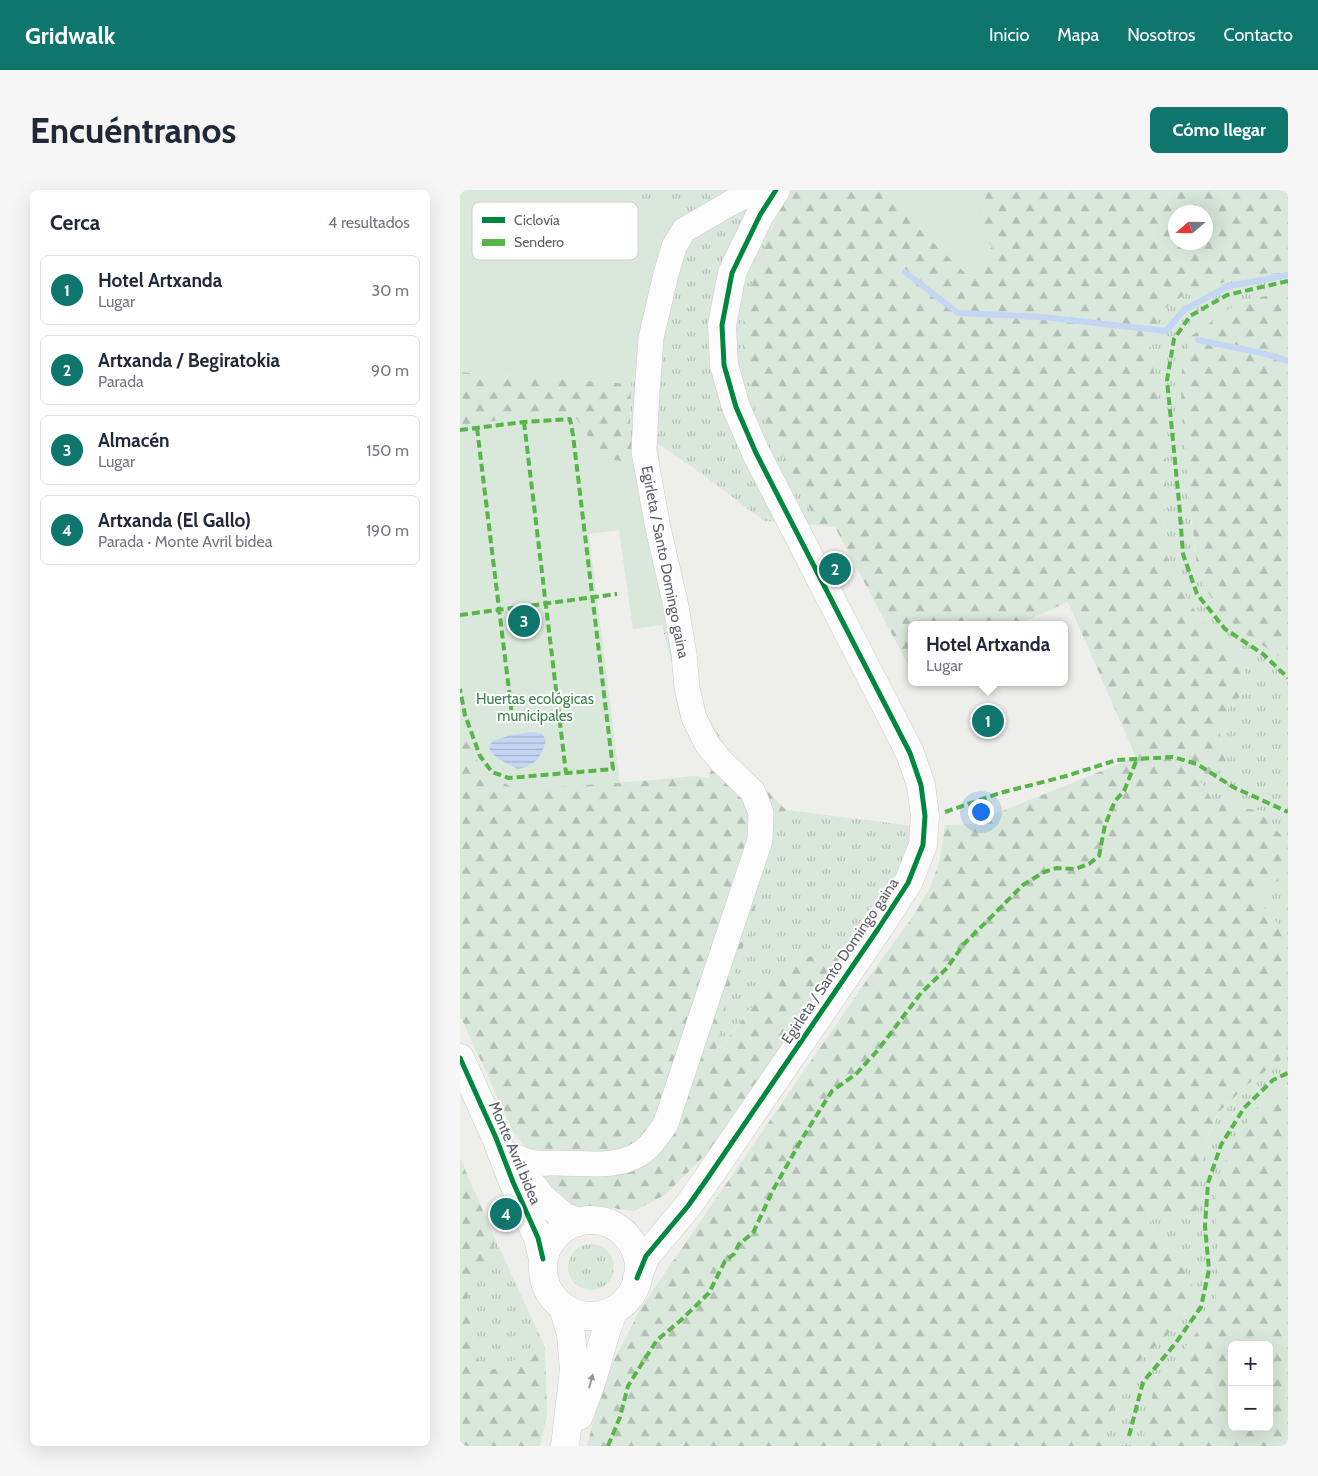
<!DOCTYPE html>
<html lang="es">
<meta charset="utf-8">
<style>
:root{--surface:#fff;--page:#f6f6f7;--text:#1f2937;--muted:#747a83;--line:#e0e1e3;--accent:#0f766e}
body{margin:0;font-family:Cabin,sans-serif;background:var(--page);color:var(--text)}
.controls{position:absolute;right:15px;bottom:15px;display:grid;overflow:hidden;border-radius:8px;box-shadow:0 5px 20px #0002}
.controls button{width:45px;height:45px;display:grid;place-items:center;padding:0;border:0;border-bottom:1px solid var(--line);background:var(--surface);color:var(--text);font:25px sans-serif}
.compass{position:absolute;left:708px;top:15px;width:45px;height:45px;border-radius:50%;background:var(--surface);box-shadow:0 5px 20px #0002;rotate:250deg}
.you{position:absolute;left:520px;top:621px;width:18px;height:18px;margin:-12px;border:4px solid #fff;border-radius:50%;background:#1a73e8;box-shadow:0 0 0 8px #1a73e833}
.badge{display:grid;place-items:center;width:32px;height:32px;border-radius:50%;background:var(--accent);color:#fff;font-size:16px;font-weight:700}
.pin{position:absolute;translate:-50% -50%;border:2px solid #fff;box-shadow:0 1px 5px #0006}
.popup{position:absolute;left:448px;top:431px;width:160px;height:65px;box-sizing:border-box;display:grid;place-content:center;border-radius:8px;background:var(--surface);filter:drop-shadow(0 1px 4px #0005);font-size:16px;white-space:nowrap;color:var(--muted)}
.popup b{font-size:19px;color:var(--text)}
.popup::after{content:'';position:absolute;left:50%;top:100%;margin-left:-10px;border:10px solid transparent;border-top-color:var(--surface)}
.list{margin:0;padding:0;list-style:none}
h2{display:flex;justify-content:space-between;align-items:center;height:65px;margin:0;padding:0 20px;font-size:21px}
h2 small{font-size:16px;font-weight:400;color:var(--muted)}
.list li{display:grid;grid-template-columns:32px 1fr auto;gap:15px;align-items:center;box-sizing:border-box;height:70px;margin:0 10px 10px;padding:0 10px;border:1px solid var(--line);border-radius:8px}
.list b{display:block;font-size:19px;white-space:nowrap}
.list p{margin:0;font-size:16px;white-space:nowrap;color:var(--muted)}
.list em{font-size:16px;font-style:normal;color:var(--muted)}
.map{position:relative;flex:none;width:828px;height:1256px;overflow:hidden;border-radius:8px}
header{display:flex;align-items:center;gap:30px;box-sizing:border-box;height:70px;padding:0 25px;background:var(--accent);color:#fff}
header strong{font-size:24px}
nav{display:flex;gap:28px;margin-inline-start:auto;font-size:18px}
.intro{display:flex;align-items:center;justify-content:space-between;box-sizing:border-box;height:120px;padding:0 30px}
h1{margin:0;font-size:35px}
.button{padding:12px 22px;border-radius:8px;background:var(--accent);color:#fff;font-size:18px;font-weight:700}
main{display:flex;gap:30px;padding:0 30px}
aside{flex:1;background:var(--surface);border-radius:8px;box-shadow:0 5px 20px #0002}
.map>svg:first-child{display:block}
.grass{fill:url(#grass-tufts)}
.forest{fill:url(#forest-firs);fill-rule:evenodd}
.garden{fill:#d9e8da}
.water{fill:url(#water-rules)}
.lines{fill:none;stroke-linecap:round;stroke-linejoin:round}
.stream{stroke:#c3d6f3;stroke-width:6}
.minor-casing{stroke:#cbcccb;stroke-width:26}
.tertiary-casing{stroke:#cbcccb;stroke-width:29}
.minor{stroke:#fcfcfc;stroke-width:25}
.tertiary{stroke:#fcfcfc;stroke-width:28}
.quiet{stroke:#58b549;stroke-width:4;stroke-dasharray:8 4;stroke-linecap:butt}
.cycleway-casing{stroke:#fff;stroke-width:8}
.cycleway{stroke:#00873e;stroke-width:5}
.oneway{fill:#96979b}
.labels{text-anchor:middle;stroke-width:4;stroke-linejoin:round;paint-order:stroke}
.street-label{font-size:15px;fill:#5f6167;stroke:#fff}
.park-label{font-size:15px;fill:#3d7f4d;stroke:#fff}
.key{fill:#fff;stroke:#cfd0d1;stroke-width:1}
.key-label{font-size:14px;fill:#5f6167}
</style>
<header>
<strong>Gridwalk</strong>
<nav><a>Inicio</a><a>Mapa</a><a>Nosotros</a><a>Contacto</a></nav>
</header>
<div class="intro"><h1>Encuéntranos</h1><a class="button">Cómo llegar</a></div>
<main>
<aside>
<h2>Cerca<small>4 resultados</small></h2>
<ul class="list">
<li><span class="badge">1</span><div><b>Hotel Artxanda</b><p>Lugar</p></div><em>30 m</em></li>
<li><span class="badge">2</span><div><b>Artxanda / Begiratokia</b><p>Parada</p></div><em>90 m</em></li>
<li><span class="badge">3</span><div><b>Almacén</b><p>Lugar</p></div><em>150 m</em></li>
<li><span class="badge">4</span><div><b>Artxanda (El Gallo)</b><p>Parada · Monte Avril bidea</p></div><em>190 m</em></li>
</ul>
</aside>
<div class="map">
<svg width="828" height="1256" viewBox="0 0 828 1256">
<defs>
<pattern id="grass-tufts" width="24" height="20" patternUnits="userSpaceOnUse" patternTransform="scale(1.25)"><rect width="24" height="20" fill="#d9e8da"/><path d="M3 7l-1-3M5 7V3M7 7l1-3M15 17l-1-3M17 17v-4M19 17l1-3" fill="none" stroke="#b3bfb5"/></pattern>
<pattern id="forest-firs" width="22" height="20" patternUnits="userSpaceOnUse" patternTransform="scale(1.25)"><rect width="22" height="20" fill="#d9e8da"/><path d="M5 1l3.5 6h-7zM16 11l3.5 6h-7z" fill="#b3bfb5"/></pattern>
<pattern id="water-rules" width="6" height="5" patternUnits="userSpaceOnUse" patternTransform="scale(1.25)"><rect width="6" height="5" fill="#c3d6f3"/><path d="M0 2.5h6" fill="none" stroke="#a2b1c9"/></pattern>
</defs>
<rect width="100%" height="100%" fill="#eeeeea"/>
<path class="grass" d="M162,0H327L312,36L284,170L295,209L358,335L304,331L238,281L198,254L204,320L245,521L268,561L227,536L223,535L218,521L221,518L216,489L202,435L207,416L174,272L170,239L171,194L187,123L217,35L227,20L207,16L185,15Z
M828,82V101L779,112L725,250L728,298L732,341L738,386L828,474V652L815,639L804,621L775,617L753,611L738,588L769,577L761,561L760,540L768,519L783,503L786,483L769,459L740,428L711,384L703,346L707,278L690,152L699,122L731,100L800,84Z
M326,620L454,636L440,679L406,724L385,759L343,768L288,821L254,866L265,810L290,737L314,643Z
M818,691L828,697V745L807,722L795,704Z
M828,867V895L817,901L777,948L765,972L756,1005V1037L759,1085L755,1116L740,1138L694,1198L682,1256H642L647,1234L660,1202L680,1170L705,1148L718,1071L696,1052L689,1022L715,1023L736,1027L743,960L758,924L789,893L822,869Z
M36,1051L85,1157L22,1184L6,1111Z
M108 1077a23 23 0 1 1 46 0a23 23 0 1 1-46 0Z"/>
<path class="forest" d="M327,0H429L453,33L514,30L529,0H828V82L800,84L731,100L700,122L690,152L707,278L703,346L711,384L740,428L769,459L786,483L783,503L768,519L760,540L761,561L769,577L738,588L753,611L775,617L804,621L815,639L828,652V697L818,691L795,704L807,722L828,745V867L822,869L789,893L757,924L743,960L736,1027L715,1023H689L696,1052L718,1071L732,1092L730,1115L705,1148L680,1170L660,1202L647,1234L642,1256H127L135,1225L152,1174L182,1116L411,784L452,728L471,696L480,669L485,635L510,634L676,567L608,412L556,435H452L451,480L375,337L358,335L295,209L284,170L282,144L285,121L296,80ZM716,22H746V52H716Z
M828,101V474L822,468L784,443L760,422L738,386L728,298L720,190L730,147L779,112Z
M0,182L171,194L170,239L174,272L148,270L132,252L113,224L81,225L0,236Z
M0,535L24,584L86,597L196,590L233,586L249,588L251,575L268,561L326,620L314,643L290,737L265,810L255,865L312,791L343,768L385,759L277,933L205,1005L174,1021L153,1018L114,1017L91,998L70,962L54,943L0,825Z
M828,895V1256H682L694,1198L740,1138L755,1116L759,1085L756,1037V1005L765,972L777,948L794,922L817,901ZM772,1155H809V1237H772Z
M0,968L36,1051L6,1111L22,1184L85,1157L87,1224L80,1256H0Z"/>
<path class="garden" d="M0,0H162L185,15L207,16L228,20L217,35L187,123L171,194L0,182Z
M429,0H529L514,30L532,57L508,86L453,33Z
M81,224H113L132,252L148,270L174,272L207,416L202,435L173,439L159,340L129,344L160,593L86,597H52L24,584L0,535V236Z"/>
<path class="water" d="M74,542L82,544L86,550C81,568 76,575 58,579C50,576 15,559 36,550C47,545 62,543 74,542Z"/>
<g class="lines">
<path class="stream" d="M445,82L498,123L583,127L706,141
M764,97L828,85
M702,141H706L724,120L763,99
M738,150L802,163L828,171"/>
<defs>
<path id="minor" d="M48,964C55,966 63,970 70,972C79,974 88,973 97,973C125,973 156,979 181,963C192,955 199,944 206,933L300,650L301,623L293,602L262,572L247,554L234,528L227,498L224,464L216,416L198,338L184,261L186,218L191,148L206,84L214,57L224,40L269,14L289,4L301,1L314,3"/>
<path id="tertiary" d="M0,868L36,948L53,992L78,1048L83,1069
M57,975L82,1008L103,1026L119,1032
M83 1078a48 48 0 1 1 96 0a48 48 0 1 1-96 0Z
M177,1088L186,1066L228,1016L249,986L418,739L448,693L463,655L465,626L461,595L450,563L296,263L276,217L264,175L262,135L272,83L300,25L316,0
M103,1117L111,1144L114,1180L105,1256
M119,1226C122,1216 127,1206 130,1196C139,1170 143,1145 154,1120"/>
</defs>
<use href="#minor" class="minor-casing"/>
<use href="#tertiary" class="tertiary-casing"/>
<use href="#minor" class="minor"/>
<use href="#tertiary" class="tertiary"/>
<path class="quiet" d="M828,91L767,105L730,126L714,149L707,190L719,312L723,364L737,404L765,439L803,464L828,488
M64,232L106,583
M17,238L53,533
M0,240L64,232L110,229L113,245L153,579L49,588L32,582L20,566L5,525L0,499
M0,425L157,404
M485,622L540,603L606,586L657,570L713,567L737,574L773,597L828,622
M669,1246L683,1192L715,1154L741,1117L749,1080L745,1036L748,993L761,955L784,918L813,890L828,883
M148,1256L160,1227L168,1196L181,1175L197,1150L220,1131L249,1103L265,1071L274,1064L279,1054L293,1043L313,1000L343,947L372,901L396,884L418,860L461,803L487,778L503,755L563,695L584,682L597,678L615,679L629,674L639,666L645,635L655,611L664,601L677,569"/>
<defs>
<path id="cycleway" d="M0,868L36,948L53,992L78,1048L83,1069
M177,1088L186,1066L228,1016L249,986L418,739L448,693L463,655L465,626L461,595L450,563L296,263L276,217L264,175L262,135L272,83L300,25L316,0"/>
</defs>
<use href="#cycleway" class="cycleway-casing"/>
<use href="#cycleway" class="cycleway"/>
</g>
<defs><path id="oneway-solid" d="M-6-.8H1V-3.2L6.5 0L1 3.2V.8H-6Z" transform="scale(1.25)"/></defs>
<use class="oneway" href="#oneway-solid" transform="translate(131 1191) rotate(-75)"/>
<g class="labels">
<g class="street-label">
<text transform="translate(205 372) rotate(79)" y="5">Egirleta / Santo Domingo gaina</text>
<text transform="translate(380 771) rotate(-56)" y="5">Egirleta / Santo Domingo gaina</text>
<text transform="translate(55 963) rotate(67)" y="5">Monte Avril bidea</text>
</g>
<g class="park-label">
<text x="75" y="514">Huertas ecológicas<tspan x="75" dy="17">municipales</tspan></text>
</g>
</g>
<rect x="12" y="12" width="166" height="58" rx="8" class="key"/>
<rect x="22" y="27" width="23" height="6" fill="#00873e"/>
<rect x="22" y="49" width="23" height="7" fill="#58b549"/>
<g class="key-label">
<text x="54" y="35">Ciclovía</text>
<text x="54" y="57">Sendero</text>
</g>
</svg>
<div class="controls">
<button>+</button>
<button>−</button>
</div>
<svg class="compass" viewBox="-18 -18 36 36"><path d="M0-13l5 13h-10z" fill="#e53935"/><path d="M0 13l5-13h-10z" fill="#747a83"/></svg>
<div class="you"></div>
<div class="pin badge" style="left:528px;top:531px">1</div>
<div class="popup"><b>Hotel Artxanda</b>Lugar</div>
<div class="pin badge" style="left:375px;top:379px">2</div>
<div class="pin badge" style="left:64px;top:431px">3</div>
<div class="pin badge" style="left:46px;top:1024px">4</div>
</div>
</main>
